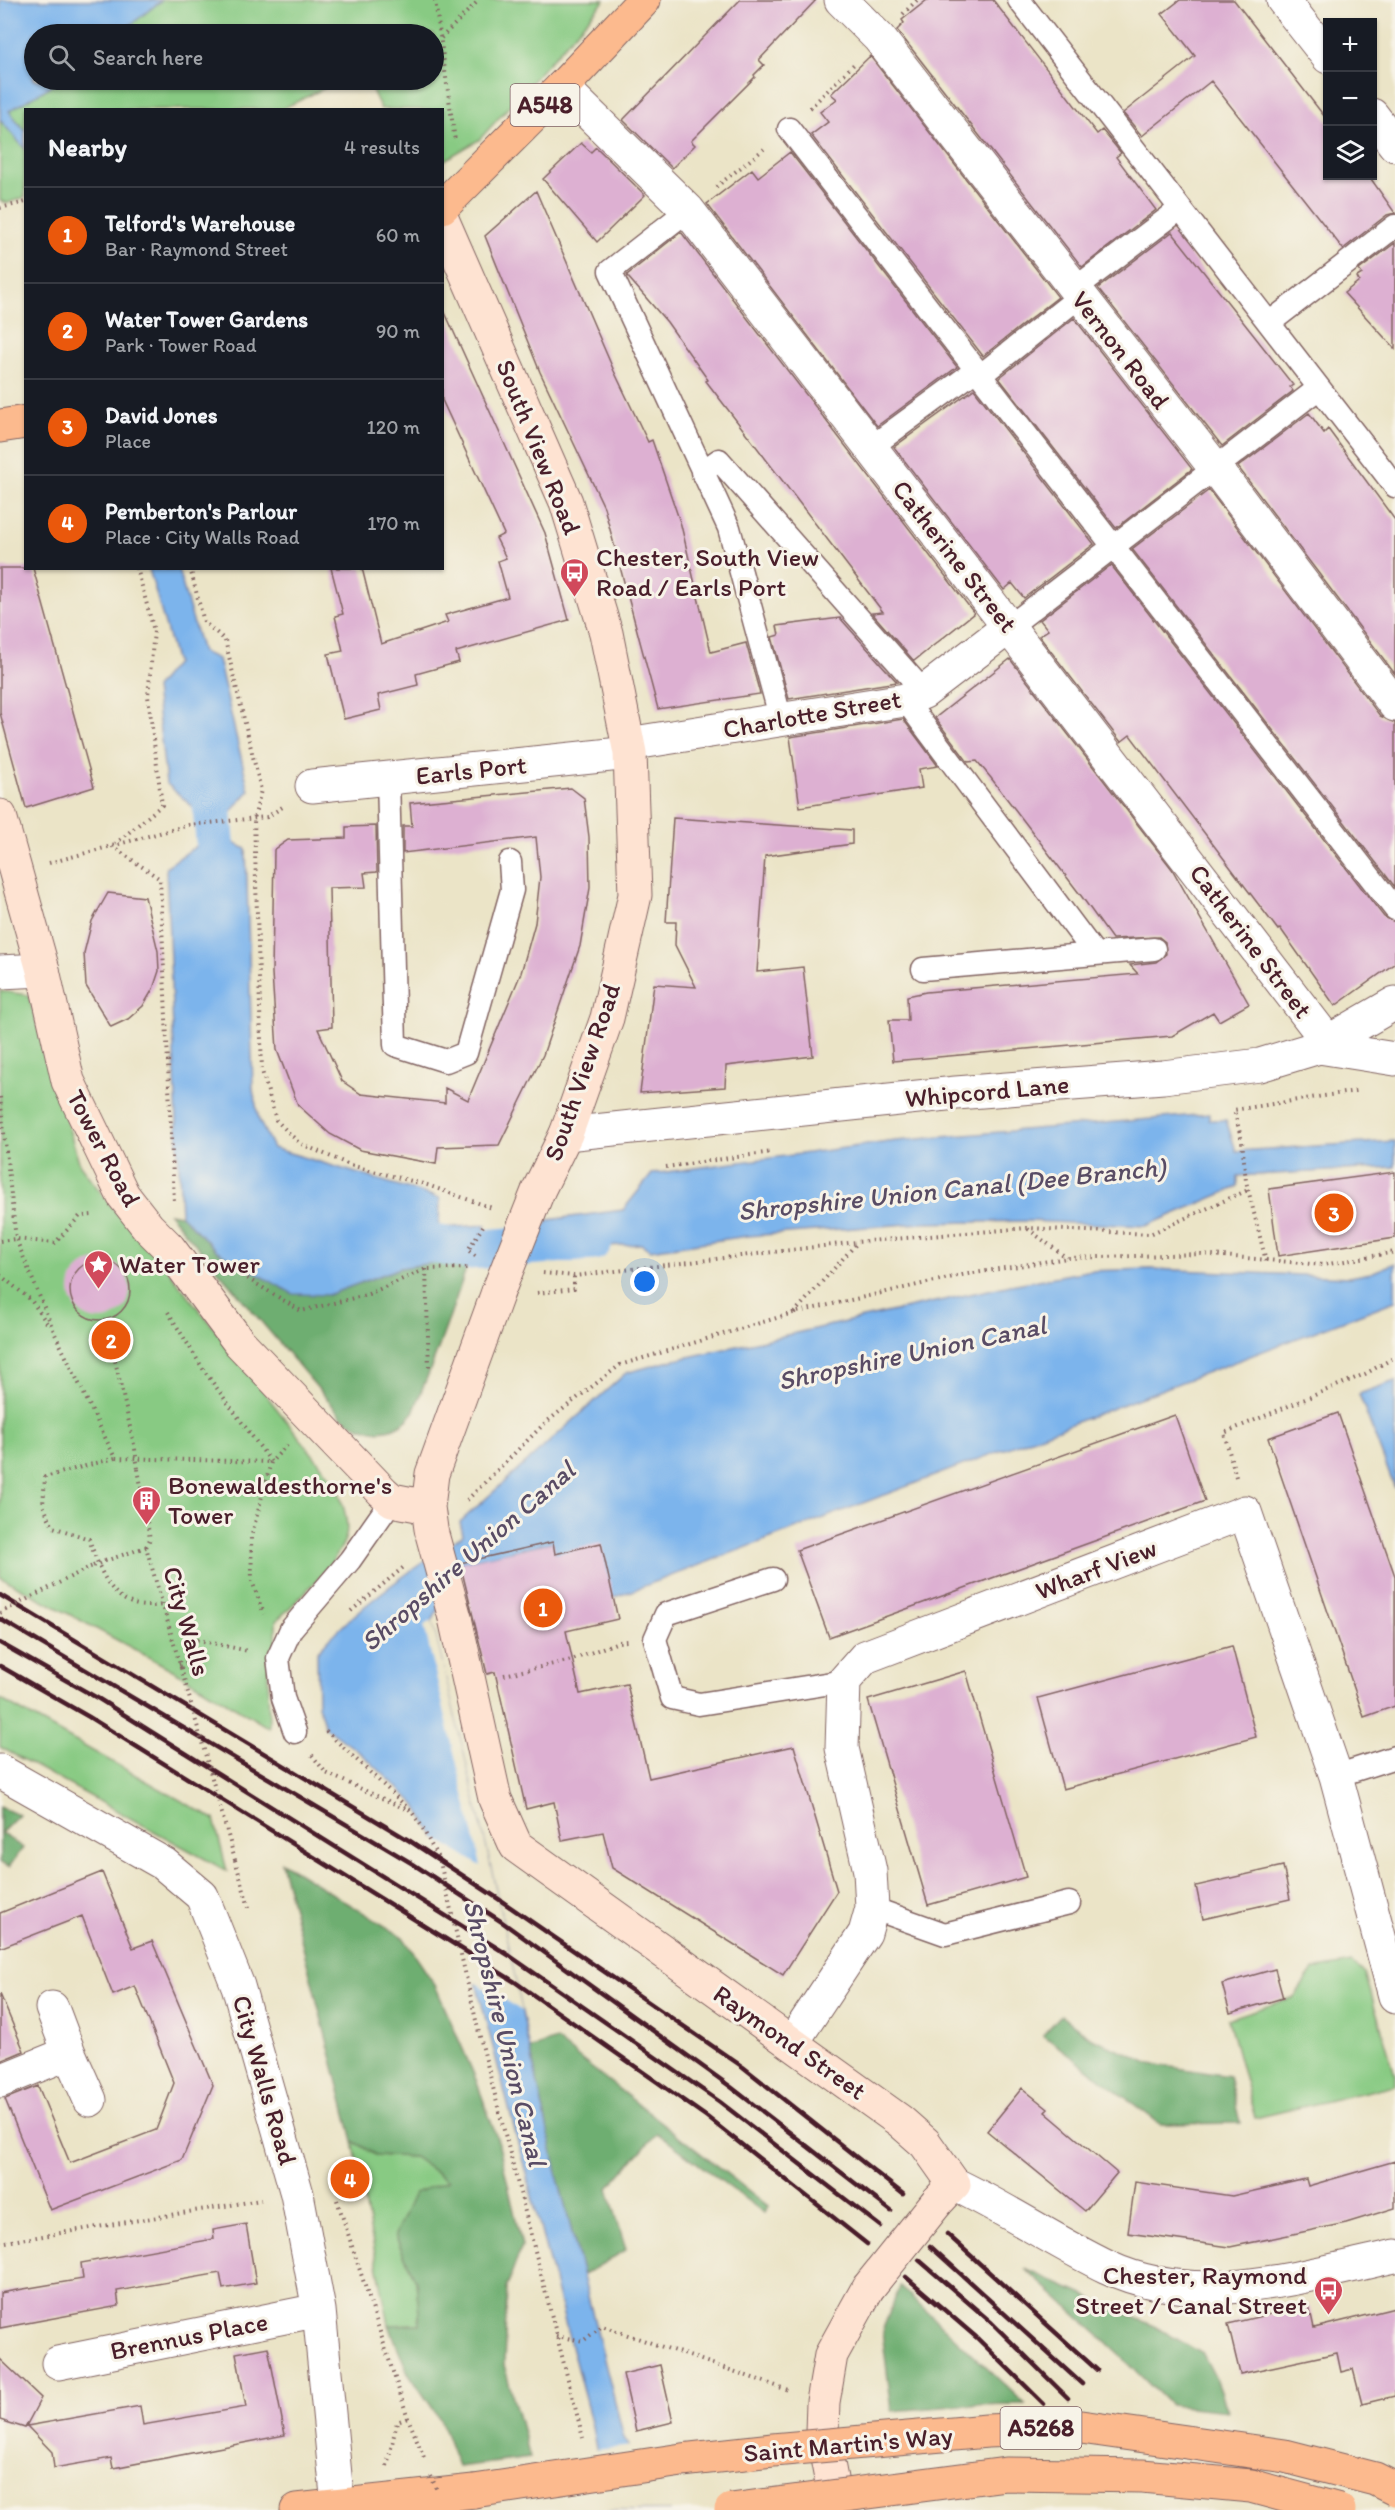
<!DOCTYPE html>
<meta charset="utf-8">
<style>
:root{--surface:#171b24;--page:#20242c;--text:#f1f3f6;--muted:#9ea1a6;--line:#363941;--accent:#ea580c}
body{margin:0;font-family:Itim,sans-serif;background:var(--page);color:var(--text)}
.controls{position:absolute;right:18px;top:18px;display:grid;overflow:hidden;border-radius:0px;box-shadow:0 2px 4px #0004}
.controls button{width:54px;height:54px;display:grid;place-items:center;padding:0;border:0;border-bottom:2px solid var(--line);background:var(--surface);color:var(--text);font:30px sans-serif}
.you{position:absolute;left:645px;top:1282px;width:21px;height:21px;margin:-15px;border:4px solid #fff;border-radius:50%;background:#1a73e8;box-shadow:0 0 0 9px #1a73e833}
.badge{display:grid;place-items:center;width:39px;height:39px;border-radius:50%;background:var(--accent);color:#fff;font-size:20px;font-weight:700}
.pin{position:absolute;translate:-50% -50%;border:3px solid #fff;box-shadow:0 2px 6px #0006}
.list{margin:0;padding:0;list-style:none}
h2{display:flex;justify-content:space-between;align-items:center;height:78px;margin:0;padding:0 24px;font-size:26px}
h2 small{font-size:20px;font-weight:400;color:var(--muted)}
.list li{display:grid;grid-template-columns:39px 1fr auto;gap:18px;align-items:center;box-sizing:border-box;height:96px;padding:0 24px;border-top:2px solid var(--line)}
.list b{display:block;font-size:22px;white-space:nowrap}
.list p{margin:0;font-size:20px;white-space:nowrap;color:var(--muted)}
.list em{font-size:20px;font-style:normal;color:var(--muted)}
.icon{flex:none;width:33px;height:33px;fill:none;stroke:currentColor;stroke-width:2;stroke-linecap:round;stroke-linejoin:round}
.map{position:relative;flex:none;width:1395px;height:2510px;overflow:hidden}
.search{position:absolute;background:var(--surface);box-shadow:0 2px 4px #0004;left:24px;top:24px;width:420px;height:66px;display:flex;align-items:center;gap:15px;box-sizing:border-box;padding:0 21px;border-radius:33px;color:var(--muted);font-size:22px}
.panel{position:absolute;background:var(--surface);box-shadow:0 2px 4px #0004;left:24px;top:108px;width:420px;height:462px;border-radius:0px}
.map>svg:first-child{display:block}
.green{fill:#88ca83;stroke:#697457;stroke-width:1.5}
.forest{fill:#6eae71;stroke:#5c664e;stroke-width:1.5}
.water{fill:#7cb4ec;stroke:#636a8c;stroke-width:1.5}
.pier{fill:#ebe4c7}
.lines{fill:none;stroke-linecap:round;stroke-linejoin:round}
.canal{stroke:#7cb4ec;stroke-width:39}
.building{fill:#ddb0d2}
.lane-casing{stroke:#826462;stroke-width:25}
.street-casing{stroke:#826462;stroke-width:35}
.secondary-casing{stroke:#826462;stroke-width:35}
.primary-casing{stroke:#826462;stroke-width:35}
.highway-casing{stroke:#826462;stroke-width:35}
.path{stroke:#826462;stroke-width:4;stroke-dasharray:1.5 4.5;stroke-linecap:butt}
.lane{stroke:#fff;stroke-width:22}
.street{stroke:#fff;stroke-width:33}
.secondary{stroke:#fee3d2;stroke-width:33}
.primary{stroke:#fcba8e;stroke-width:33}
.highway{stroke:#fcba8e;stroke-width:33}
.rail{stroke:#4a1f2b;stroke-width:4.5}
.secondary-bridge-casing{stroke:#826462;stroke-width:35;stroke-linecap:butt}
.highway-bridge-casing{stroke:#826462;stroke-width:35;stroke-linecap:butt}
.path-bridge{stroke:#826462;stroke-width:4;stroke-dasharray:1.5 4.5;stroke-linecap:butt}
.secondary-bridge{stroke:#fee3d2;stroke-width:33}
.highway-bridge{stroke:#fcba8e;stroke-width:33}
.labels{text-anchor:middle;stroke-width:6;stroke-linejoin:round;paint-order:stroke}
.shield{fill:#f7f3e8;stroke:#7e5f64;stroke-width:1.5}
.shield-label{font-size:24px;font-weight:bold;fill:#4a1f2b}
.street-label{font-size:26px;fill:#4a1f2b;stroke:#f7f3e8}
.poi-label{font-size:26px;fill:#4a1f2b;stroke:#f7f3e8;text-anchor:start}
.water-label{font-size:27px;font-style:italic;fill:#594c65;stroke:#f7f3e8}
</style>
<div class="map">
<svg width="1395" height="2510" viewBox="0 0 1395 2510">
<rect width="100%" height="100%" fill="#f7f3e8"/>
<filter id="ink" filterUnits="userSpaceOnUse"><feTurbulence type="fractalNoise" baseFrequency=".0167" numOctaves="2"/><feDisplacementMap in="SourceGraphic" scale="12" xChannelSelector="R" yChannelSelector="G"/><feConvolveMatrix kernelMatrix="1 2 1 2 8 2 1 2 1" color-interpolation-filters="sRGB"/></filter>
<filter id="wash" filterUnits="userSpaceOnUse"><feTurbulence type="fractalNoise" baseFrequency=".008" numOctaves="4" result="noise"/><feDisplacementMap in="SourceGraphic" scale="24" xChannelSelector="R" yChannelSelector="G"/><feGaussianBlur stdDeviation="1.35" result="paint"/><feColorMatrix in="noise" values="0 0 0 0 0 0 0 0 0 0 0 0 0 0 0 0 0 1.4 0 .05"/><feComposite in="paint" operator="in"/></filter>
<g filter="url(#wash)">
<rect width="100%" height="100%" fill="#ebe4c7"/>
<path class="green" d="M162,0H605L479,140L443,161L442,110L381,109L367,80H434V34H119Z
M61,80H341L282,109L26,110L25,131L9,111Z
M0,120L25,149V197L8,203L0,201Z
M0,991L28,995L80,1165L114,1210L149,1246L336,1484C341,1499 351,1524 345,1539C337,1563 295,1603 276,1621V1644L268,1677L269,1728L180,1674L0,1577Z
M0,1699L214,1819L227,1871L0,1747Z
M1351,1963L1365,1973L1395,2075V2085L1255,2118L1228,2019L1294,1997L1313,1970Z
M353,2141L375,2155L414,2157L448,2181L395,2235L416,2281L420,2324L389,2325Z"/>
<path class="forest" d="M169,1213L181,1215L217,1251L328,1295L400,1268L470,1257C455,1301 441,1345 423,1387C419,1396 416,1410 410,1417C390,1438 364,1432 343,1418Z
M0,1807L19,1815L1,1833L23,1848L9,1867L0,1863Z
M281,1862L403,1937L435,1985L475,2077L498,2141L522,2246L507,2286L504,2365L530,2458L458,2467L440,2419L407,2371L389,2325L420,2324L416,2281L395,2235L414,2193L448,2181L414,2157L375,2155L353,2141Z
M1061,2015L1090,2037L1151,2064L1229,2076L1240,2123L1160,2124L1043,2035Z
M556,2040L768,2206L764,2213L657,2133L608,2188L626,2250L583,2275L558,2178L530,2049Z
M1025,2269L1156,2327L1203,2354L1217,2381L1228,2411L1170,2405L1116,2351Z
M900,2286L1025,2404L966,2405L892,2411L882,2331Z"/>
<path class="water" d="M0,0H162L119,34H34V80H61L9,111L25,131V149L0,120Z
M149,569H178L202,652L218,659L249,791L229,814H201L166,783L155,688L176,663Z
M232,833L234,843L246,849L253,1090L259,1120L273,1148L440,1198L439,1228L486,1225L470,1257L400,1268L328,1295L293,1294L217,1251L181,1215L166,867L202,842L203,834Z
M1209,1114V1120H1226L1236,1151L1395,1141V1167L1238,1176V1187L1146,1226L1027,1221L922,1223L748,1236L650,1250L641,1244L538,1250L548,1220L623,1210L652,1174L896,1141Z
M1395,1263V1301L613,1598L555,1554L552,1542L460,1563L432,1622L490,1864L558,2178L624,2438L670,2510H607L592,2426L441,1848L415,1804L363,1755L325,1727L318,1705L317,1652C359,1605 411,1570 463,1535L460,1522L626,1373L666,1362L1011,1285L1087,1271L1151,1269L1350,1277L1371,1273Z
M1395,1381V1489L1359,1394Z"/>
<path class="pier" d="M432,1621L490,1864L522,2011L473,1981L438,1849L430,1835L481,1866L424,1625Z
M633,2446L672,2508L673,2510H604L594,2450Z"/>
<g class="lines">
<path class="canal" d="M208,762L219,885
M422,1242L468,1250L593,1241"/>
</g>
<g id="blocks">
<path class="building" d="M740,0H816L759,60L764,65L754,75L755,77L691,141L695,145L672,168L623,120Z
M927,0H993L1097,134L1102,130L1121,153L1116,157L1156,210L1082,267L897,30L904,23L902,20Z
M1180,0H1234L1328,121V176H1369L1395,213L1387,215L1343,249L1211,81L1142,136L1123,113L1195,56L1162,14Z
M870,56L1058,297L983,356L811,135L828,122L820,112L837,99L831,94Z
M581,143L591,152L596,147L645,195L597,242L543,179Z
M790,152L957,367L877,426L707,204L752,169L758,177Z
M536,191L614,371L648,442L652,440L681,525L711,652L746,643L760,694L658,709L604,507L540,372L485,236Z
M681,232L974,613L914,661L872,613L883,612L706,381L708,380L667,322L628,277L627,275Z
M1172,232L1293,385L1290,387L1293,391L1222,446L1098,288Z
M1395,243V349L1344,293L1359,281L1357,277L1362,274L1359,270Z
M442,306L545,533L569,620L456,652L459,662L416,674L418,685L378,695L381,710L344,719L328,654L343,651L335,616L343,614L331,568H362L381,644L448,622L445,615L508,597L498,561L506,558L496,538L504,534L442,400Z
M1074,318L1192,469L1116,528L999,378Z
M974,389L1094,544L1024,598L1012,583L1004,590L894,447Z
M1309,413L1324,433L1328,429L1395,520V674L1238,467Z
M1209,490L1380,716L1395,723V887L1132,549Z
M1111,565L1384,917L1395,922V963L1335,1006L1280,928L1278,930L1130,735L1121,742L1039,636L1048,630L1040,620Z
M0,568H33L94,787L26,808L0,713Z
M840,618L897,682L789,699L772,637L779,635L777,626Z
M1010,659L1172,869L1249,1004L1219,1021L1213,1012L1172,1036L893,1061L889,1020H908L907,996L926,992L1138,974L1130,965L1156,962L1166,954L1165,942L1159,937L1112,939L1082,897L991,778L977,761L968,762L935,718Z
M903,719L938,766L919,769L922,788L800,807L790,737Z
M571,788L584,798L589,837L590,888L580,946L543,1055L499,1145L438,1147L436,1164L360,1150L330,1134L298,1105L277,1050L272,973L274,850L288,840L346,838V827L376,826L377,872L364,873L366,887L329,888L332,1027L318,1029L342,1081L361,1094L445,1103V1088L468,1100L521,973L535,923L540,877L536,837L403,853V826H412L410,803Z
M673,818L852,830V844L765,856L757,972L803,967L813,1056L726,1066L725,1087L640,1093L654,984L696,987L675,945L676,922H666Z
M108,893L145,897L158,951L159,971L153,989L143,1006L128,1019L111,1027L86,986L84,953L92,921Z
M1395,1172V1238L1278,1256L1269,1189Z
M70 1290a30 30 0 1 1 60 0a30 30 0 1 1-60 0Z
M1338,1413L1395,1576V1706L1364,1717L1268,1438Z
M1175,1415L1205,1501L829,1637L797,1550Z
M553,1542L555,1554L601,1543L618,1619L566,1631L580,1694L627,1684L649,1778L794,1746L837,1891L783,1975L612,1868L603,1832L562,1840L554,1802L526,1809L495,1672L487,1674L460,1563Z
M1232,1646L1256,1737L1063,1789L1038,1698Z
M966,1671L1026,1877L928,1905L868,1700Z
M1283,1866L1290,1899L1203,1919L1196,1886Z
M102,1872L133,1948L152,1941L213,2085L182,2160L50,2210L5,2099L38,2086L70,2163L156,2130L174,2083L135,1986L113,1995L82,1916L0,1948V1913Z
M1275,1969L1283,1998L1230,2013L1222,1984Z
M0,1994L24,2051L0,2061Z
M1022,2088L1048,2109L1045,2112L1117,2173L1085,2211L987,2131Z
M1395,2161V2208L1346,2223L1230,2247L1128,2233L1135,2182L1232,2196L1306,2179L1308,2186Z
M246,2224L256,2283L223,2289L220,2273L117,2291L119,2306L0,2328V2293L83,2279L81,2263L214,2239L213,2230Z
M1309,2305L1314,2328L1395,2308V2396L1362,2404L1353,2369L1341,2372L1337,2353L1240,2374L1228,2324Z
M268,2347L285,2435L113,2468L111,2458L54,2468L52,2452L27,2426L140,2406L143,2425L246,2407L236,2353Z
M0,2359L41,2398L25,2428L0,2420Z
M660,2365L673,2422L636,2431L623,2374Z"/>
</g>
</g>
<g filter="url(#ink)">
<use href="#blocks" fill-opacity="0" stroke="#826462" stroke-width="1.5"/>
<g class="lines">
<defs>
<path id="lane" d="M1019,0L1395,486
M789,129L1395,909
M688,210L610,271L729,528L781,720
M1073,290L1180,209
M1269,323L1395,226
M981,375L1079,297
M871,447L976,370
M702,472L719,460L924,692
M1010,626L1319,388
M905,700L1095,954L923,969
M388,778L395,1045L446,1061L466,1053L512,890L510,862
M1095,954L1154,949
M773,1579L666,1614L655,1639L672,1698L699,1704L844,1681
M295,1732L283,1698L278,1658L291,1629L350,1560L392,1500
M1336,1776L1395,1757
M872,1908L945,1934L1069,1903"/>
<path id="street" d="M841,0L879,38L1216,469L1395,705
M1283,0L1328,57
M562,87L688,210L1328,1042
M1372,115L1395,145
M628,744L905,700L924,692L1010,626
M312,786L630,753
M0,972L43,970
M1319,1047L1395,1059
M566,1134L956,1093L1163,1077L1260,1065L1319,1047L1395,1003
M0,1771L164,1864L202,1896L238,1986L297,2194L319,2310L338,2506
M792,2043L865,1933L872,1908L870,1871L842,1748L844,1681L865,1657L1245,1512L1336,1776L1395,1996
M69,2053L90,2100
M0,2081L69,2053L52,2008
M954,2184C1007,2209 1055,2242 1107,2267C1198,2310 1303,2276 1395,2256
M58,2363L319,2310"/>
<path id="secondary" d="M442,219L566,502L606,633L630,753L635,895L607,1018L566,1134L538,1191
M0,816L43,970L68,1081L123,1195L148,1227L169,1248L239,1342L383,1492L392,1500L428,1507
M431,1529L428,1507L432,1474L498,1292
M455,1618L495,1799L516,1846L900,2121L925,2143L954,2184L937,2202
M837,2510L822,2432L823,2402L831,2355L868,2288"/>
<path id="primary" d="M442,207L562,87L644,0
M0,426L26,422"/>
<path id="highway" d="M297,2510L474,2491"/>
</defs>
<use href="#lane" class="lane-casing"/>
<use href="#street" class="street-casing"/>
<use href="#secondary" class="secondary-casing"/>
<use href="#primary" class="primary-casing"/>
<use href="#highway" class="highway-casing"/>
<path class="path" d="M435,0L455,141
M903,14L917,0
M441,38L479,0
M810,108L854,64
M716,187L764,149
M0,208L26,202
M190,568L204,622L225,640L261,790L254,819L262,1071L276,1120L299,1143L350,1165L427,1185L492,1208
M115,844L162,805L148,696L154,631L137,568
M112,846L160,879L174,1202
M49,863L189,825L267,817L284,806
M0,1097L16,1239L55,1334L115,1458L271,1462L251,1538L252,1581L264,1614
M666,1167L772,1152
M1028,1229L1067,1258
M0,1241L16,1239L55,1243L80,1216L92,1215
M475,1256L468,1250L483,1226
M1266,1261L1246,1181L1242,1141L1234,1110L1356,1091
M232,1269L301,1311L366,1295L426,1269L469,1268
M426,1269L429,1370
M543,1273L574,1276L857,1242L1027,1228L1150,1234L1248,1190
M0,1275L31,1300L49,1326
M537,1293L574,1289V1276
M168,1312L205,1372L271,1462L287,1445
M794,1313L857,1243
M106,1320L135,1449
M115,1458L45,1477L43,1505L53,1527L89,1539C102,1576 114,1613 162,1605
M138,1469L150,1539L146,1547
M1236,1477L1224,1433L1365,1374L1395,1357
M467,1500L545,1423L620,1365L793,1313L962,1275L1067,1258L1201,1254L1323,1265L1395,1252
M105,1561L146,1547L181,1668
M90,1567L93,1566
M351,1611L405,1566
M179,1665L196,1660L190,1638L248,1651
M504,1675L572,1660L618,1642L627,1641
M326,1731L411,1811L421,1825L440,1862L478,2029L583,2438
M312,1755L326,1773L408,1810
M235,1860L250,1911
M334,2188L348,2183
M337,2200L408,2418L425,2460
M0,2243L261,2200
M556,2336L583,2341L602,2326L788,2390
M387,2466L397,2422L408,2418"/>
<use href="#lane" class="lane"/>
<use href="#street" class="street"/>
<use href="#secondary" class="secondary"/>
<use href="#primary" class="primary"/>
<use href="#highway" class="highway"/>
<path class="rail" d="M0,1595L410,1841L497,1898L743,2067L903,2194
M0,1619L413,1864L502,1922L731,2087L891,2211
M0,1643L99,1699L510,1956L720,2102L880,2226
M0,1666L89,1717L515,1982L707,2117L867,2244
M947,2234L1097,2370
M930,2246L1082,2384
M919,2260L992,2323L1068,2398
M906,2277L976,2337L1044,2404"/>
<defs>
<path id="secondary-bridge" d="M498,1292L538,1191
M432,1534L455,1618
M868,2288L937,2202"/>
<path id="highway-bridge" d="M474,2491L682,2460L773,2450L987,2431L1081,2427L1285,2456L1375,2479L1395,2489
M731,2510L1006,2474L1142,2476L1251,2486L1339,2510"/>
</defs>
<use href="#secondary-bridge" class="secondary-bridge-casing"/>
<use href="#highway-bridge" class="highway-bridge-casing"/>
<path class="path-bridge" d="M135,1449L138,1469
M93,1566L105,1561
M0,1613L90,1567
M181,1668L235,1860
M431,2476L437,2490"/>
<use href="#secondary-bridge" class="secondary-bridge"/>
<use href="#highway-bridge" class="highway-bridge"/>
</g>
</g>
<defs>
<symbol id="bus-pin" viewBox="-11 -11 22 30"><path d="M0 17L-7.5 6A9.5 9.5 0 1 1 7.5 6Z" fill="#d1495b" stroke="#f7f3e8"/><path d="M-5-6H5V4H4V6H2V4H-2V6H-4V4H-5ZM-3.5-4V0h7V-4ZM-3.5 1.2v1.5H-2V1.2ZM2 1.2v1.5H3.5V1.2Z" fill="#fff"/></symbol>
<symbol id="sight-pin" viewBox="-11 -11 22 30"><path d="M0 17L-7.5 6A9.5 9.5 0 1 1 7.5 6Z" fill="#d1495b" stroke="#f7f3e8"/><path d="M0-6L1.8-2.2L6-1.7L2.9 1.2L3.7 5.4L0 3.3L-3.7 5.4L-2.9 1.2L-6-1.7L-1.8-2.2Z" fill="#fff"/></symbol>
<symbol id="building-pin" viewBox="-11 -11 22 30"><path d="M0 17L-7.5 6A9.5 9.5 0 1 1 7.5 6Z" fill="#d1495b" stroke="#f7f3e8"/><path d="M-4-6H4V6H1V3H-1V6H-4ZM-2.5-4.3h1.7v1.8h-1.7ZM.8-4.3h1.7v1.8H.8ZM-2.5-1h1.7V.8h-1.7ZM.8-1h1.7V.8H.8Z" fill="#fff"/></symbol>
</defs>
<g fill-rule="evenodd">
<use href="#bus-pin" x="558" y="556" width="33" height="45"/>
<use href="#sight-pin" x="82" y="1248" width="33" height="45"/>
<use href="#building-pin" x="130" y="1484" width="33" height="45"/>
<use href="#bus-pin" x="1312" y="2274" width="33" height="45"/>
</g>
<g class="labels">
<g class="shield">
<rect x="510.5" y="84" width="69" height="42" rx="4.5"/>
<rect x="1000.5" y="2407" width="81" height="42" rx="4.5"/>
</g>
<g class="shield-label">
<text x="545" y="113">A548</text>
<text x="1041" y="2436">A5268</text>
</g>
<g class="street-label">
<text transform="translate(1121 350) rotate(52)" y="9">Vernon Road</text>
<text transform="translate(539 447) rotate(68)" y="9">South View Road</text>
<text transform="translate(955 556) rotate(52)" y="9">Catherine Street</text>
<text transform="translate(812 714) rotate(-10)" y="9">Charlotte Street</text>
<text transform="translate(471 770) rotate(-6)" y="9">Earls Port</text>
<text transform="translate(1251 941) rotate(53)" y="9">Catherine Street</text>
<text transform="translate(582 1072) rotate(-71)" y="9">South View Road</text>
<text transform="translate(987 1091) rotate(-5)" y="9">Whipcord Lane</text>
<text transform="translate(104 1148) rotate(62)" y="9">Tower Road</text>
<text transform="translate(1096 1569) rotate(-21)" y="9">Wharf View</text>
<text transform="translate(187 1621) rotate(74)" y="9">City Walls</text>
<text transform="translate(790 2042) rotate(35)" y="9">Raymond Street</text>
<text transform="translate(265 2080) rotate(74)" y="9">City Walls Road</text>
<text transform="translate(189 2336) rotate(-11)" y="9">Brennus Place</text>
<text transform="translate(848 2444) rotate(-5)" y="9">Saint Martin's Way</text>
</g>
<g class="poi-label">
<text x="596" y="566">Chester, South View<tspan x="596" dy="30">Road / Earls Port</tspan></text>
<text x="119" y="1273">Water Tower</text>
<text x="168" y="1494">Bonewaldesthorne's<tspan x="168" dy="30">Tower</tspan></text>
<text x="1307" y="2284" text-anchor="end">Chester, Raymond<tspan x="1307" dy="30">Street / Canal Street</tspan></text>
</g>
<g class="water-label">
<text transform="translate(952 1189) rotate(-6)" y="9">Shropshire Union Canal (Dee Branch)</text>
<text transform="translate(912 1353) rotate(-12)" y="9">Shropshire Union Canal</text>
<text transform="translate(468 1556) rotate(-41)" y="9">Shropshire Union Canal</text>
<text transform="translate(505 2033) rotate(76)" y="9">Shropshire Union Canal</text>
</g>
</g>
</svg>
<div class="controls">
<button>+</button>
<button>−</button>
<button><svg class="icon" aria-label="layers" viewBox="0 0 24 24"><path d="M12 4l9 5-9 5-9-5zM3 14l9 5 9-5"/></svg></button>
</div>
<div class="you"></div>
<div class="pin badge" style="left:543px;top:1608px">1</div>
<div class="pin badge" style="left:111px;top:1340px">2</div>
<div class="pin badge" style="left:1334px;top:1213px">3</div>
<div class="pin badge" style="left:350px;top:2179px">4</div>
<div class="search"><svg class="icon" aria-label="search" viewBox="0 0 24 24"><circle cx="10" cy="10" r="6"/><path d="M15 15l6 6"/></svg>Search here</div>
<section class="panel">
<h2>Nearby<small>4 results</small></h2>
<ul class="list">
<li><span class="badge">1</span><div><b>Telford's Warehouse</b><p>Bar · Raymond Street</p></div><em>60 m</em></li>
<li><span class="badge">2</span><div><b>Water Tower Gardens</b><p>Park · Tower Road</p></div><em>90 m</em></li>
<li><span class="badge">3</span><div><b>David Jones</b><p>Place</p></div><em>120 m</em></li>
<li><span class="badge">4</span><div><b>Pemberton's Parlour</b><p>Place · City Walls Road</p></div><em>170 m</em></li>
</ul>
</section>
</div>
